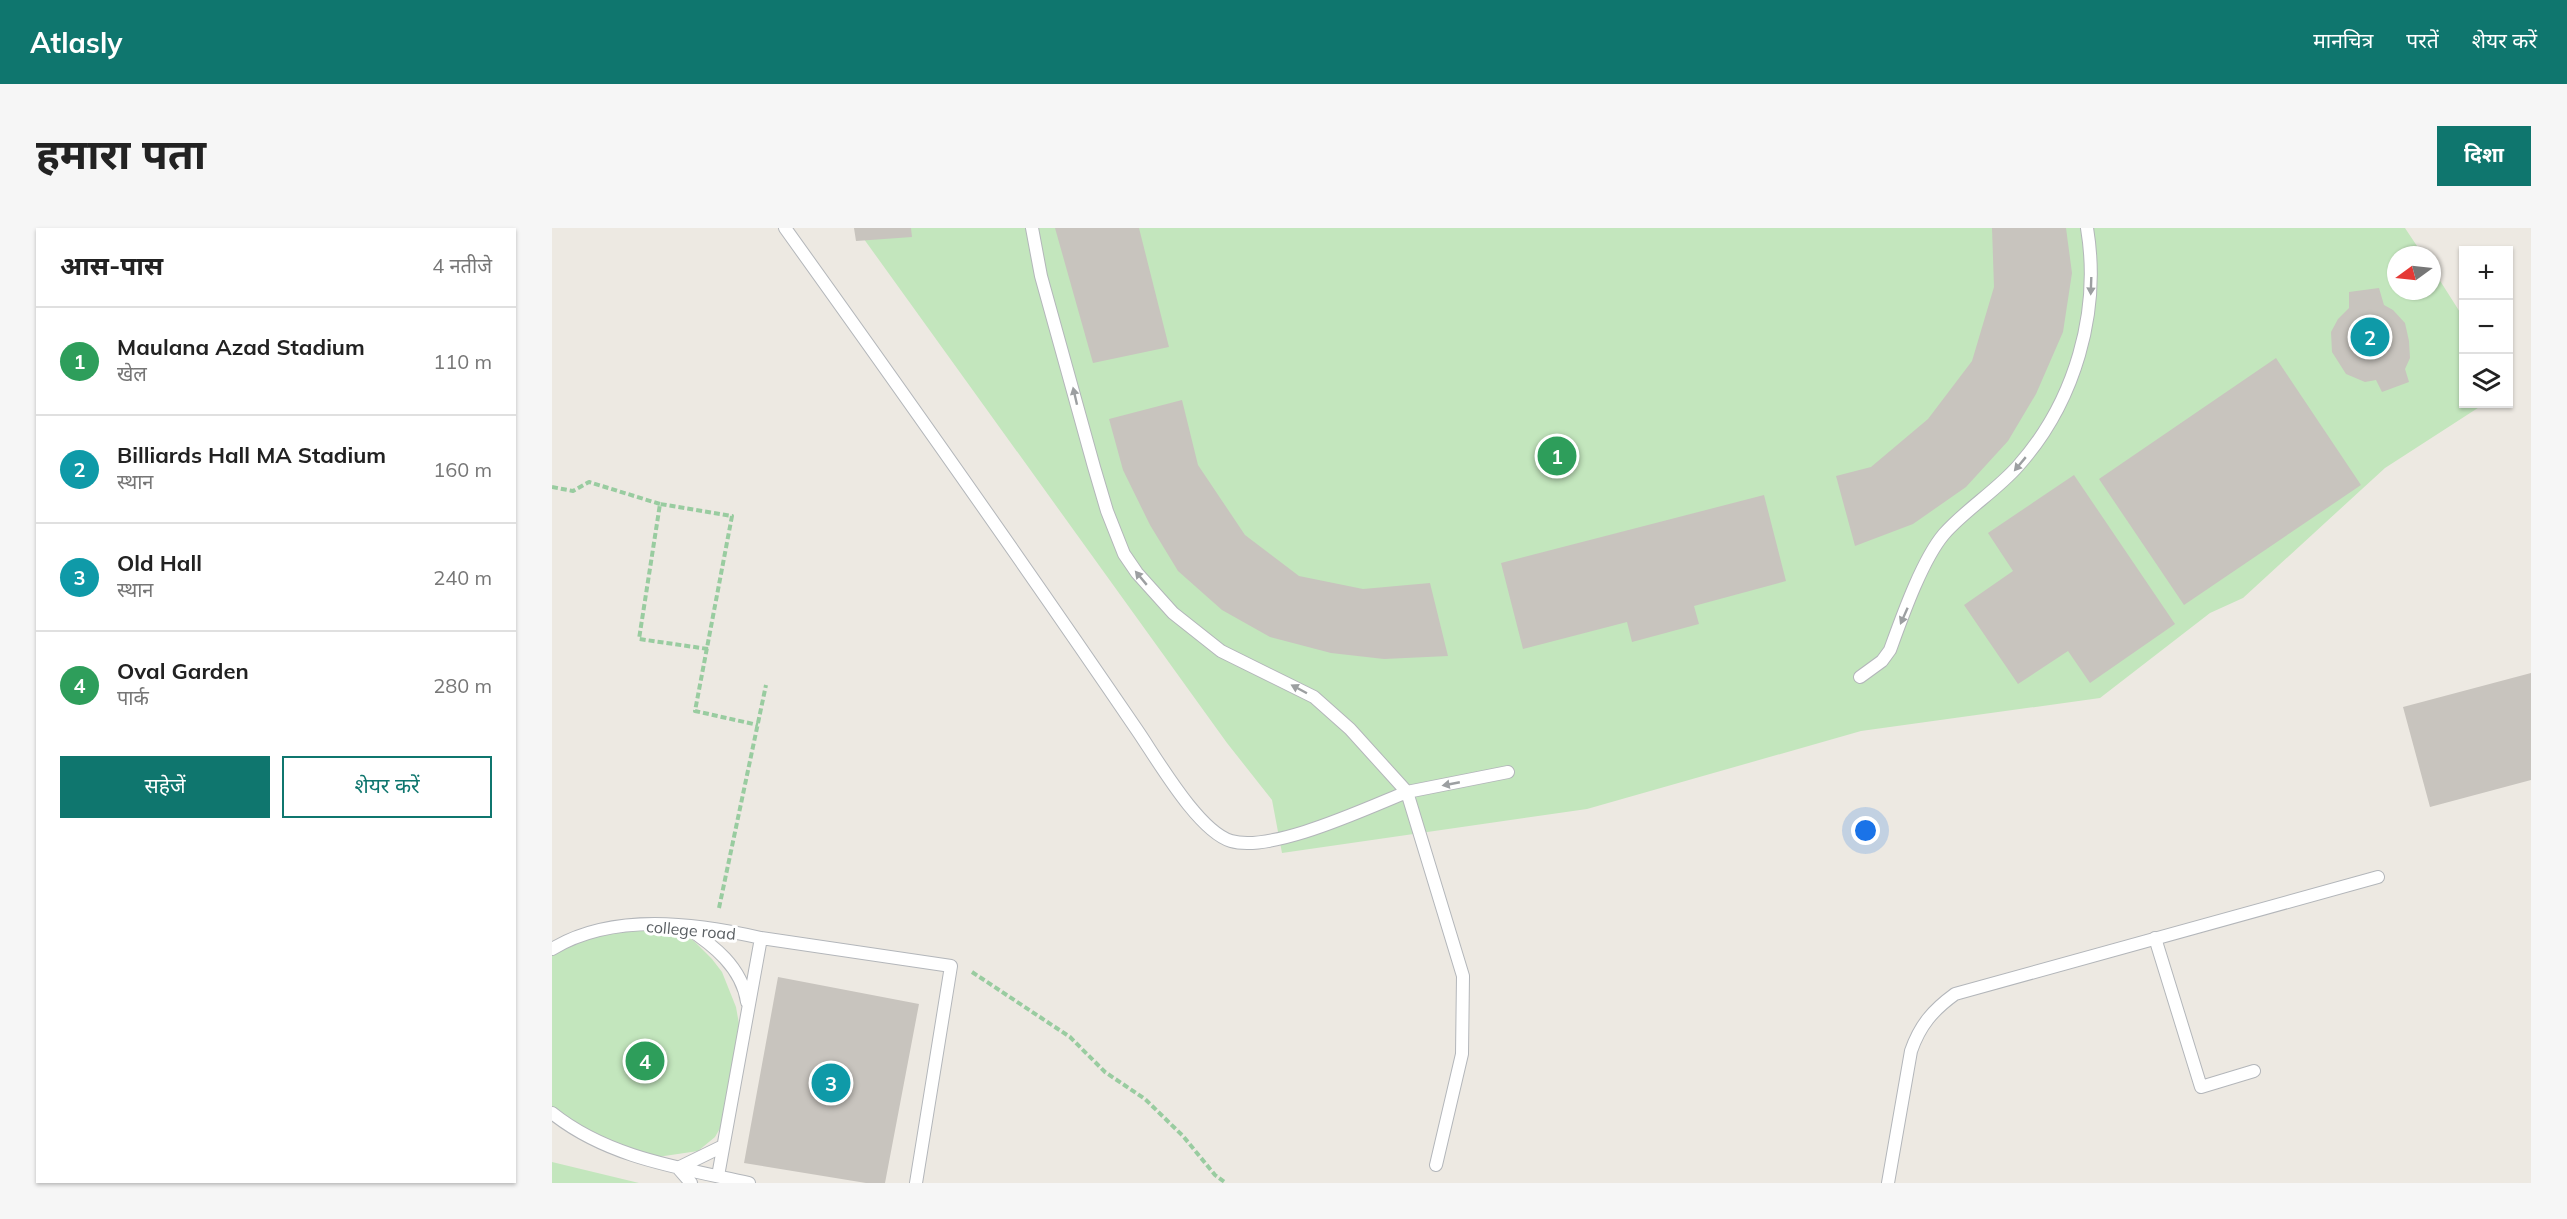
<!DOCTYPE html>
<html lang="hi">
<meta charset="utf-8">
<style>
:root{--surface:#fff;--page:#f6f6f6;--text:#222;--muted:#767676;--line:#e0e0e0;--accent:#0f766e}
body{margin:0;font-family:Mulish,"Noto Sans Devanagari",sans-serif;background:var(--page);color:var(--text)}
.controls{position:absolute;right:18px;top:18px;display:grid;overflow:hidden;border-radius:0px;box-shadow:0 2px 4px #0004}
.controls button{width:54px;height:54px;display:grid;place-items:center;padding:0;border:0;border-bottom:2px solid var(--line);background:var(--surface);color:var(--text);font:30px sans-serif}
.compass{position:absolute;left:1835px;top:18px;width:54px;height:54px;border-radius:50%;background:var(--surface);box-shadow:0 2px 4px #0004;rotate:255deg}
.you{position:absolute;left:1314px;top:603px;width:21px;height:21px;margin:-15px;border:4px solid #fff;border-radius:50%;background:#1a73e8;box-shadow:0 0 0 9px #1a73e833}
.badge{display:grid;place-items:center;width:39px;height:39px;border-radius:50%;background:var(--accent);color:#fff;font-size:20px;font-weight:700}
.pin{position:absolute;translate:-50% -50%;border:3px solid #fff;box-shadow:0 2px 6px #0006}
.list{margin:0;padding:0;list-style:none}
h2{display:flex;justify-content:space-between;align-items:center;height:78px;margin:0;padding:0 24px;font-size:26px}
h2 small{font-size:20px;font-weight:400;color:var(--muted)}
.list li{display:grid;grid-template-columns:39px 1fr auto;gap:18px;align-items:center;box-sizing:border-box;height:108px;padding:0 24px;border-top:2px solid var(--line)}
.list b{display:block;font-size:22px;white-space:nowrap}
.list p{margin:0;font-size:20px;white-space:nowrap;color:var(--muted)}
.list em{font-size:20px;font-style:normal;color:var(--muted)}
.actions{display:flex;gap:12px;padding:18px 24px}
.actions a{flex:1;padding:14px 0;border:2px solid var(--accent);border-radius:0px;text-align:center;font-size:21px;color:var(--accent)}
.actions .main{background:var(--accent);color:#fff}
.icon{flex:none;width:33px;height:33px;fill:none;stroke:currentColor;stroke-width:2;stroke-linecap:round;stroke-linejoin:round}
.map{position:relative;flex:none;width:1979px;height:955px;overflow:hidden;border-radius:0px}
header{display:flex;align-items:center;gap:36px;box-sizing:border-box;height:84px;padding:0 30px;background:var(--accent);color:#fff}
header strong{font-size:28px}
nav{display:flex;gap:33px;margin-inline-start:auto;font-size:21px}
.intro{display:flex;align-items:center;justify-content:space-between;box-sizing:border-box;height:144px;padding:0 36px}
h1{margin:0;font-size:42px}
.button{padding:15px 27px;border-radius:0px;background:var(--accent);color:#fff;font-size:21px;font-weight:700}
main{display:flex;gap:36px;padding:0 36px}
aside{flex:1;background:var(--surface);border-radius:0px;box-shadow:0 2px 4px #0004}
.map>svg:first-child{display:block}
.green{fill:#c3e6bd}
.building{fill:#c8c4be}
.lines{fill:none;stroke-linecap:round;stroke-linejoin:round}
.lane-casing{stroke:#b3b6ba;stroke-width:14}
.path{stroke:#99cca0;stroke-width:4;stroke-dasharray:6 3;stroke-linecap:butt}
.lane{stroke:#fff;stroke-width:12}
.oneway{fill:#9c9fa1}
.labels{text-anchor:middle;stroke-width:6;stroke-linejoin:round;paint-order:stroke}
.street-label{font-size:16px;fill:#5a5f63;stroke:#fff}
</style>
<header>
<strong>Atlasly</strong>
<nav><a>मानचित्र</a><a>परतें</a><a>शेयर करें</a></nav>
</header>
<div class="intro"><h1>हमारा पता</h1><a class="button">दिशा</a></div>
<main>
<aside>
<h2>आस-पास<small>4 नतीजे</small></h2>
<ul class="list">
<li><span class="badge" style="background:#2e9e5b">1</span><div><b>Maulana Azad Stadium</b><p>खेल</p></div><em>110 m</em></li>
<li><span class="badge" style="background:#0f9aa8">2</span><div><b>Billiards Hall MA Stadium</b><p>स्थान</p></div><em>160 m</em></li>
<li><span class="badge" style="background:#0f9aa8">3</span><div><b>Old Hall</b><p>स्थान</p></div><em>240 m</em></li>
<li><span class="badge" style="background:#2e9e5b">4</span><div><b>Oval Garden</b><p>पार्क</p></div><em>280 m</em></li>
</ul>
<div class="actions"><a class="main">सहेजें</a><a>शेयर करें</a></div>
</aside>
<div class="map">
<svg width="1979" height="955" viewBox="0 0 1979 955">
<rect width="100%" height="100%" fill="#ede9e2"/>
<path class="green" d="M304,0H1853L1871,27H1844V63H1880V40L1911,89L1912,176H1932L1833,240L1691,370L1658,385L1548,470L1309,503L1035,581L730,625L720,572L675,515Z
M115,697L142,713L160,731L170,744L184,779L190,813L178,883L163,909L146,923L92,931L28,903L0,879V722L35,707Z
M0,934L87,955H0Z"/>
<path class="building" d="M302,0H359L360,9L304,13Z
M503,0H587L617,119L541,135Z
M1440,0H1514L1520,45L1511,104L1484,166L1456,213L1414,259L1361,296L1303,318L1284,248L1319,239L1376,191L1420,133L1442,59Z
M1827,60L1832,77L1841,82L1853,95L1857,113L1858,130L1853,141L1857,154L1830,164L1824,152L1813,154L1794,146L1780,124L1779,104L1786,91L1797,80V64Z
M1724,130L1809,257L1632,377L1547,251Z
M630,172L646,237L693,307L747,348L811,361L878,355L896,428L832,431L779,425L718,409L670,382L626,343L598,297L571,242L557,191Z
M1522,247L1623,396L1538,455L1516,423L1466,456L1412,377L1461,343L1436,305Z
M1212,267L1234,353L1142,378L1147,396L1080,414L1075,394L971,421L949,335Z
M1979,445V552L1878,579L1851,479Z
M226,749L367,776L333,955H314L192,935Z"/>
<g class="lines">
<defs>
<path id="lane" d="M233,0C352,166 470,333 585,502C605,531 646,603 679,613C720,625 815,580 855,564L911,748L910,826L884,937
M480,0L489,48L542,239L555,283L572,326L585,345L621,385L669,423L762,469L798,501L855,564L956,544
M1308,449L1330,433L1338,422C1350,389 1370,332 1392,306C1414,281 1444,263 1466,238C1523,174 1549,84 1535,0
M134,699C161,717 190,739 195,774
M1603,710L1649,859L1702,843
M0,721C61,684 143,695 209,710
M0,885C56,930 129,940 197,955
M166,948L209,710L399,738L364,955
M139,955L126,940L171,918
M1336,955L1359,823C1368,797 1381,782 1403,766L1826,649"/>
</defs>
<use href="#lane" class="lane-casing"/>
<path class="path" d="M0,259L21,263L37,254L108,276
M156,421L87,411L108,276L180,288L143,483L206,497
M167,680L214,457
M420,744L518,809L553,844L593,871L631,908L663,947L674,955"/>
<use href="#lane" class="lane"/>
</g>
<defs><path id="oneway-solid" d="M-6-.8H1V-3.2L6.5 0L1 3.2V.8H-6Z" transform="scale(1.5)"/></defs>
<g class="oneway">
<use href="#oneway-solid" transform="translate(1539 58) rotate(92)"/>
<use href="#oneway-solid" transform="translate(523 168) rotate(-103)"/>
<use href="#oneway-solid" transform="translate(1468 236) rotate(130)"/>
<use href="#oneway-solid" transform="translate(589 350) rotate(-130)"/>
<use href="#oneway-solid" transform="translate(1352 388) rotate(114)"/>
<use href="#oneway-solid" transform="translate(747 461) rotate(-152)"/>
<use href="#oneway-solid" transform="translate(899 556) rotate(169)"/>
</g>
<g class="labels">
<g class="street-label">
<text transform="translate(139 702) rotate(5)" y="6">college road</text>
</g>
</g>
</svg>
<div class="controls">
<button>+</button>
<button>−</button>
<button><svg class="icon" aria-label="layers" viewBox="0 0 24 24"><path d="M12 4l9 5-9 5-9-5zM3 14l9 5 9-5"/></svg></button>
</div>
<svg class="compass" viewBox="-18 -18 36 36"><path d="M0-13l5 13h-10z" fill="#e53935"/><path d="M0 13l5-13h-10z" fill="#767676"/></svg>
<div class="you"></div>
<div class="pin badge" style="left:1005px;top:228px;background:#2e9e5b">1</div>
<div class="pin badge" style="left:1818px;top:109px;background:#0f9aa8">2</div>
<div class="pin badge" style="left:279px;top:855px;background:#0f9aa8">3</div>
<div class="pin badge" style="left:93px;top:833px;background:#2e9e5b">4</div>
</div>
</main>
